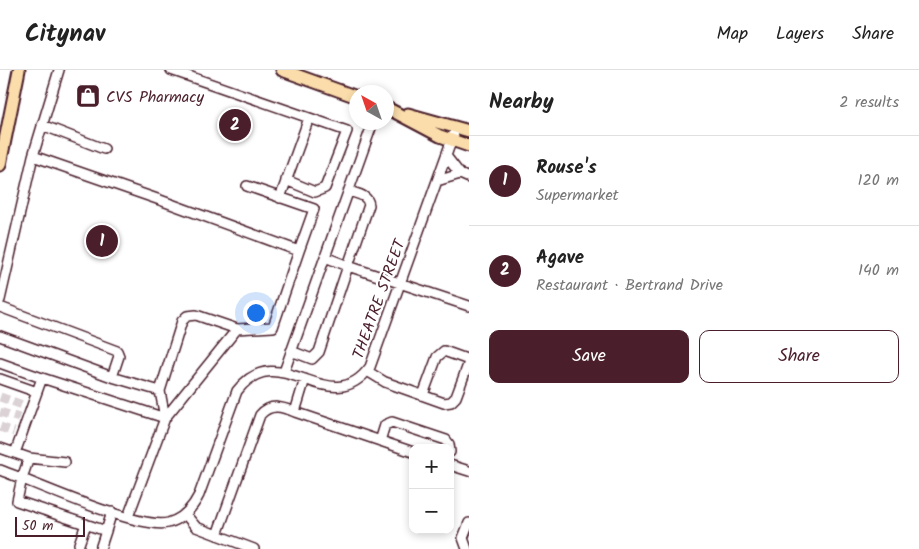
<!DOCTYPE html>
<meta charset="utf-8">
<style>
:root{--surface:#fff;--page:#f6f6f6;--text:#222;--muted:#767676;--line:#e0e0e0;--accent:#4a1f2b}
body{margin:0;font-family:Kalam,sans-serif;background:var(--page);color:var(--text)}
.controls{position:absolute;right:15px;bottom:15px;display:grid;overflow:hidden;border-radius:10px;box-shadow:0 2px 8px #0003}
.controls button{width:45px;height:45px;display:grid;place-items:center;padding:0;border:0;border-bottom:1px solid var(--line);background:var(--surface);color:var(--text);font:25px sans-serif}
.compass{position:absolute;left:349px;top:15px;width:45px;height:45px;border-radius:50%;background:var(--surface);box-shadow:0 2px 8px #0003;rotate:320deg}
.scale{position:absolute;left:15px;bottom:12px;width:70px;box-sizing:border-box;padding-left:5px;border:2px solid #4a1f2b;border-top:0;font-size:14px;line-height:18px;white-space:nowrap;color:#4a1f2b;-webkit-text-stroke:4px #fff;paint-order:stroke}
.you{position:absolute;left:255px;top:242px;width:18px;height:18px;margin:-12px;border:4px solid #fff;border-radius:50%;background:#1a73e8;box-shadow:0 0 0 8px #1a73e833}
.badge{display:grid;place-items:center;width:32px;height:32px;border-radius:50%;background:var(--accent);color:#fff;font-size:16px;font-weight:700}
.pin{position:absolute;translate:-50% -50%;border:2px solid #fff;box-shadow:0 1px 5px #0006}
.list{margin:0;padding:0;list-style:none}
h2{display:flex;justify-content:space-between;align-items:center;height:65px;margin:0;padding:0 20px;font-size:21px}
h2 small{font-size:16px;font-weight:400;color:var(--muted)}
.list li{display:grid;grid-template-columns:32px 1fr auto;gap:15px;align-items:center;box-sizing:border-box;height:90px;padding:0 20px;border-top:1px solid var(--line)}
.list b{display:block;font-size:19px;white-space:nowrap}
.list p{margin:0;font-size:16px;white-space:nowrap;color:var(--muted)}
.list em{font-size:16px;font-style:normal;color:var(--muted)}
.actions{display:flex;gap:10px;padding:15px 20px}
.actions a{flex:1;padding:11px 0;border:1px solid var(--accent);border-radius:10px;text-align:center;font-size:18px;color:var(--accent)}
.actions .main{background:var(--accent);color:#fff}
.map{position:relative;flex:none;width:469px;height:479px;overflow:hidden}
header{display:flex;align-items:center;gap:30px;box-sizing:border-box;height:70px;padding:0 25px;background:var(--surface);border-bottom:1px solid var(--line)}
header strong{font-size:24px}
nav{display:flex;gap:28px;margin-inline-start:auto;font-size:18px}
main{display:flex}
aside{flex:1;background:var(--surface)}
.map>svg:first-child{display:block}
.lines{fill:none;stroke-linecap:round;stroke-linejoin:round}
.minor-tunnel{stroke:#dbd2d5;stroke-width:9;stroke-dasharray:9 4.5;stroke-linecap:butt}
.minor-casing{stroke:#4a1f2b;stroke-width:12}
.major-casing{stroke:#4a1f2b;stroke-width:15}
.minor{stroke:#fff;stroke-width:9}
.major{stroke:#faddab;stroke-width:11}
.labels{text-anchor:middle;stroke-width:4.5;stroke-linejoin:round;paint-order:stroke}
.poi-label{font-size:16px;fill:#4a1f2b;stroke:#fff;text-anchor:start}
.street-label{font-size:16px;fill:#4a1f2b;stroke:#fff}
</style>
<header>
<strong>Citynav</strong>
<nav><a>Map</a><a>Layers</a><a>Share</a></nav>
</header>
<main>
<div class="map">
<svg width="469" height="479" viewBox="0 0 469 479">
<rect width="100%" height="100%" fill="#fff"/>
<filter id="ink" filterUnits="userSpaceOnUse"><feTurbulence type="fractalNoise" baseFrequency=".02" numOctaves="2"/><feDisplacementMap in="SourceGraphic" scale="10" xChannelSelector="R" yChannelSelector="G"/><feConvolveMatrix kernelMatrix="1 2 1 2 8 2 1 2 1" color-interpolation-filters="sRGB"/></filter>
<g filter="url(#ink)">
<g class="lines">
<path class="minor-tunnel" d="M0,327L23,335
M0,342L19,348
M0,357L14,362"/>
<defs>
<path id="minor" d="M59,0L33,86L160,130L299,181L314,139L247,116
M171,0L347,61L325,118L315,122L286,110
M42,55L104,79
M446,86L460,104L469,108
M437,111L460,104
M349,121C357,124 368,125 369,135L348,196L469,236
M280,128L309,48
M0,230L33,86
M0,237L117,281L119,286L112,307
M0,266L112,307L160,321
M291,281L312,289L319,282L348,196L325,187
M0,293L42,308L15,383
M367,301L385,312L444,333L451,332L456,327L469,292
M284,302L371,58
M42,308L165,348
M0,309L37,322
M305,309L295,342L413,382
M423,325L437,287L444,281L469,290
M165,348L160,321L182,251L187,246L196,245L237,259
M380,371L385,355L392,352L446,370L449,374L450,382
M0,378L29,388L65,392
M29,388L22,408L17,431L106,461L100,479
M450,395L469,401
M0,400C33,412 138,460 168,453C183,449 192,439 199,425L237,321C280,265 329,353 370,297L456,58
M185,444L196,457L254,479
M128,447L165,348L237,259L273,257L299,181
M106,461L112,442
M217,465L260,345C271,333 282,337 295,342
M79,474L86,454
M467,479L463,468L469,453"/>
<path id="major" d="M282,0L357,27
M387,38L440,66L469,76
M408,44L469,61
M0,95L19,0"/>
</defs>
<use href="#minor" class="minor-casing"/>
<use href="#major" class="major-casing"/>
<use href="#minor" class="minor"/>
<use href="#major" class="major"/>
</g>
</g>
<defs>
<symbol id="shop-square" viewBox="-11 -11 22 22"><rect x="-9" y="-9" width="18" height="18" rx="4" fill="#4a1f2b" stroke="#fff"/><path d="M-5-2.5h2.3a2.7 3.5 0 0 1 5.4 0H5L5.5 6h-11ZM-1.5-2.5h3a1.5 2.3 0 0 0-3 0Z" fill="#fff"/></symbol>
</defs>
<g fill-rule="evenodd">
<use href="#shop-square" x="74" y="12" width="28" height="28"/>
</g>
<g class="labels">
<g class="poi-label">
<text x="106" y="32">CVS Pharmacy</text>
</g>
<g class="street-label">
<text transform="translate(378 229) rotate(-70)" y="6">THEATRE STREET</text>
</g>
</g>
</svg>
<div class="controls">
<button>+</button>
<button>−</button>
</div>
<svg class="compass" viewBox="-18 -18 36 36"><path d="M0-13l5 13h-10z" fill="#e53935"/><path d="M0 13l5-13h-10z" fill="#767676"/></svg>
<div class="scale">50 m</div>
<div class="you"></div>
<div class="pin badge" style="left:102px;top:171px">1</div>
<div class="pin badge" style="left:235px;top:55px">2</div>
</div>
<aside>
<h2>Nearby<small>2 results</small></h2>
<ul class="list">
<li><span class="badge">1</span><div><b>Rouse's</b><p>Supermarket</p></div><em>120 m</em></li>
<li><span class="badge">2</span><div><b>Agave</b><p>Restaurant · Bertrand Drive</p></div><em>140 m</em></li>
</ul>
<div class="actions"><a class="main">Save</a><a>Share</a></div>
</aside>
</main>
